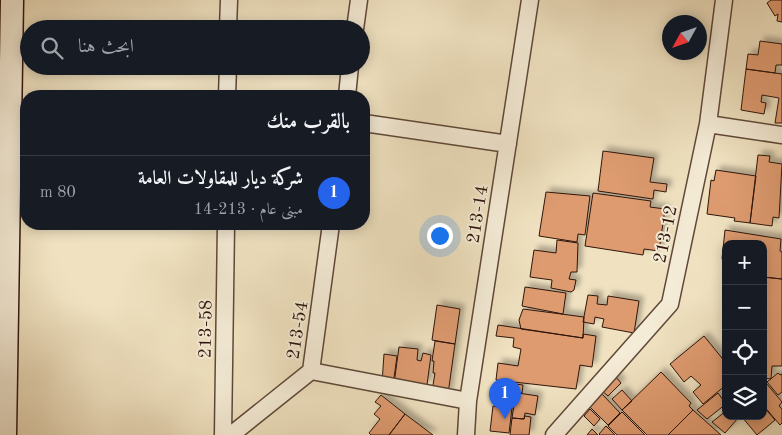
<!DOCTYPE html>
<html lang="ar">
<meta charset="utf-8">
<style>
:root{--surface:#171b24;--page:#242831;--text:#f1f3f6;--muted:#9ea1a6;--line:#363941;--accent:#2563eb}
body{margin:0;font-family:"Old Standard TT",Amiri,serif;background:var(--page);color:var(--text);direction:rtl}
.controls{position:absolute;right:15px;bottom:15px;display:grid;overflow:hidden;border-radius:10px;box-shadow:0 2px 12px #0003}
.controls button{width:45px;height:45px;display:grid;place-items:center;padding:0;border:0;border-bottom:1px solid var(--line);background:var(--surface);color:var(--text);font:25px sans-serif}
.compass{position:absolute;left:662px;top:15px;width:45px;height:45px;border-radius:50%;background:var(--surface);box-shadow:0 2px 12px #0003;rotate:230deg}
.you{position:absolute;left:439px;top:235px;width:18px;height:18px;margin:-12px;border:4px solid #fff;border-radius:50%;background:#1a73e8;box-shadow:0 0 0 8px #1a73e833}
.badge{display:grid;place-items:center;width:32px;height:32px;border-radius:50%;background:var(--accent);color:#fff;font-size:16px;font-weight:700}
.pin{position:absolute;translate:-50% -41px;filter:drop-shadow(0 1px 2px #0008)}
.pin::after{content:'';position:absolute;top:26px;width:18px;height:15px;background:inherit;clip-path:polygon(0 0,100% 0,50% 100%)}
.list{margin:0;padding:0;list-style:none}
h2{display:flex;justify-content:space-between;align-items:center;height:65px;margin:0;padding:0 20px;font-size:21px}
h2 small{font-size:16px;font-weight:400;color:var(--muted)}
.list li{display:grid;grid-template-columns:32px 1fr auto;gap:15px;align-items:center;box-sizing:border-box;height:75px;padding:0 20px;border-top:1px solid var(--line)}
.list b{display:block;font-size:19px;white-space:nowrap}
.list p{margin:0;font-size:16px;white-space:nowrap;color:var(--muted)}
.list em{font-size:16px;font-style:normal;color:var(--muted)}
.icon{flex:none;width:28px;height:28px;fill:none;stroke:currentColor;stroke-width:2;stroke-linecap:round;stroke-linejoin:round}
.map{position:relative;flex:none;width:782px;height:435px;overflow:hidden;direction:ltr}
.search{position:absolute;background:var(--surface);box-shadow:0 2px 12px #0003;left:20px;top:20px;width:350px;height:55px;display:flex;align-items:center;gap:12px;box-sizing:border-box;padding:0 18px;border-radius:28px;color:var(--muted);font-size:19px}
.panel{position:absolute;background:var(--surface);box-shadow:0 2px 12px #0003;left:20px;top:90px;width:350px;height:140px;border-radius:20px;direction:rtl}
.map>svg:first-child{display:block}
.building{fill:#de9b70;stroke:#2f150a;filter:url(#shadow)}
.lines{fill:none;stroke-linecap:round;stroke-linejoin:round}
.street-casing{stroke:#5f4838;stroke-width:19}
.secondary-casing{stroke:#2f150a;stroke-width:25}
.street{stroke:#f5ecd7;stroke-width:16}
.secondary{stroke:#f5ecd7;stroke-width:22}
.labels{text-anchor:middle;stroke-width:4;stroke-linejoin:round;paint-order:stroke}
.street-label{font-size:18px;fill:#2f150a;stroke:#f5ecd7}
</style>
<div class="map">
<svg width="782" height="435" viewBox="0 0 782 435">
<defs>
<filter id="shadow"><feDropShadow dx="4.5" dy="-4.5" stdDeviation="2.5" flood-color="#0004"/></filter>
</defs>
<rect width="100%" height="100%" fill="#f0e2c1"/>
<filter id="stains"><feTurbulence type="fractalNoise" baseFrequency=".004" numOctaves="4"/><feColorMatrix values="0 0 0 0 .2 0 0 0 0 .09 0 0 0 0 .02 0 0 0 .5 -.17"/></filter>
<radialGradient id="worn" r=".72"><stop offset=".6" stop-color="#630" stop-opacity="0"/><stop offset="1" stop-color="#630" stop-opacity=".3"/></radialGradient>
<path class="building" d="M771,0H782V22L777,21L778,14L775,16L767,3Z
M760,41L782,44V65H776L775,73L746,69L748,54L758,55Z
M746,69L782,74V123H775L779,98L762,95L761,102L766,103L764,114L741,110Z
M603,151L654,158L650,182L667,184L666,192L654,190L653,199L598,191Z
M758,155L770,156L769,162L782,164L779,218L773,217L772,226L750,223Z
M716,170L756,176L750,223L734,221L735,218L707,214L711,180L714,181Z
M546,192L590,196L585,235L578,234L577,242L539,236Z
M593,193L651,201L650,207L665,209L659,251L644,249L643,255L585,246Z
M725,230L781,239L780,251L782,252V279L763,277V244H726V260L722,259Z
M557,240L578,243L577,272H571L569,279L576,280L574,290L571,292L551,288L552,280L530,277L534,250L556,253Z
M763,277L782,279V366H772L771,379L763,378Z
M525,287L566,293L563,314L522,306Z
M588,295L598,296L597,304L607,305L608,296L639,301L634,333L602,327L604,319L595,317L594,324L583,322Z
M437,305L460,309L455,344L432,340Z
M523,309L584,317L583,338L521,329L519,320Z
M498,325L583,338V334L596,336L592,367L580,365L576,389L496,380L498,363L518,366L521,349L513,347L514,338L496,336Z
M704,336L726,363V385L703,404L693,392L701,385L691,376L684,382L670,364Z
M435,341L455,344L448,394L432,391L435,373H433L434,361H432Z
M399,347L418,349L417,360L421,361L423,353L431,355L427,385L394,384Z
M384,354L397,356L393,385L382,383Z
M661,372L691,403L689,406L693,410L668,435H647L622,410Z
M778,373L780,375L782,374V392L778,395L767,382Z
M615,376L621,383L608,396L601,390Z
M499,382L523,385L522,393L498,390Z
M766,383L782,402L779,406L782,409V423L780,425L763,405V386Z
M498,390L538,396L535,415L525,413L524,419L512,418L514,405L496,403Z
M622,390L632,401L622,410L612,399Z
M718,393L726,404L707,419L697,410Z
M602,394L620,413L608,425L590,407Z
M381,395L405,414L389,435H371L369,433L380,419L374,414L381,406L375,402Z
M493,406L512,408L509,433L490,431Z
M763,406L775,420L757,435L742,417L763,416Z
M590,409L600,419L594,426L584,416Z
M693,410L721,435H668Z
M726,411V416L739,417L725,433L712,422Z
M622,412L645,435H617L608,426Z
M405,414L433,435H389Z
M525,416L531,417L529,435H510L512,418L524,419Z
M606,426L615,435H600L599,434Z
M592,429L598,435H587Z"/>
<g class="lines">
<defs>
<path id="street" d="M228,29L229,0
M355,29L359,0
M227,96L228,66
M347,96L350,66
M364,123L508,144
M708,124L782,135
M311,371L468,401
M223,435L226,224
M231,435L311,371L331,224
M466,435L468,401L530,0
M554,435L670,304L708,124L724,0"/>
<path id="secondary" d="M5,435L12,0"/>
</defs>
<use href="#street" class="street-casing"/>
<use href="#secondary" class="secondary-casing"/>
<use href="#street" class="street"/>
<use href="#secondary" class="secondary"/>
</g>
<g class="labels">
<g class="street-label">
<text transform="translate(477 214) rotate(-81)" y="6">213-14</text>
<text transform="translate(665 234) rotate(-78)" y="6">213-12</text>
<text transform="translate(205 329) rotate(-89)" y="6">213-58</text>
<text transform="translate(297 330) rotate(-81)" y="6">213-54</text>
</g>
</g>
<rect width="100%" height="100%" filter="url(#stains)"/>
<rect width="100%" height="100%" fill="url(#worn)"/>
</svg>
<div class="controls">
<button>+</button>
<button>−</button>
<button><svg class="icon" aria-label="locate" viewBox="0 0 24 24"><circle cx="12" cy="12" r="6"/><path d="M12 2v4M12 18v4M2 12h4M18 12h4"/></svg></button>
<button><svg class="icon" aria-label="layers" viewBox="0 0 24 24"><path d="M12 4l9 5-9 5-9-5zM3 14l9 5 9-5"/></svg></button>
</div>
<svg class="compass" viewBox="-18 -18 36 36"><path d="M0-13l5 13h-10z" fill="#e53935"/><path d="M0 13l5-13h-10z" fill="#9ea1a6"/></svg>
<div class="you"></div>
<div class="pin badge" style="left:505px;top:419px">1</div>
<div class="search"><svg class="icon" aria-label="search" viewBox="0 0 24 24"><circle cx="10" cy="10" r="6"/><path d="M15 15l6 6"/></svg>ابحث هنا</div>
<section class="panel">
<h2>بالقرب منك<small></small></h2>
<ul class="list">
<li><span class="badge">1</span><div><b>شركة ديار للمقاولات العامة</b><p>مبنى عام · 213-14</p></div><em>80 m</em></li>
</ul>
</section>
</div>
